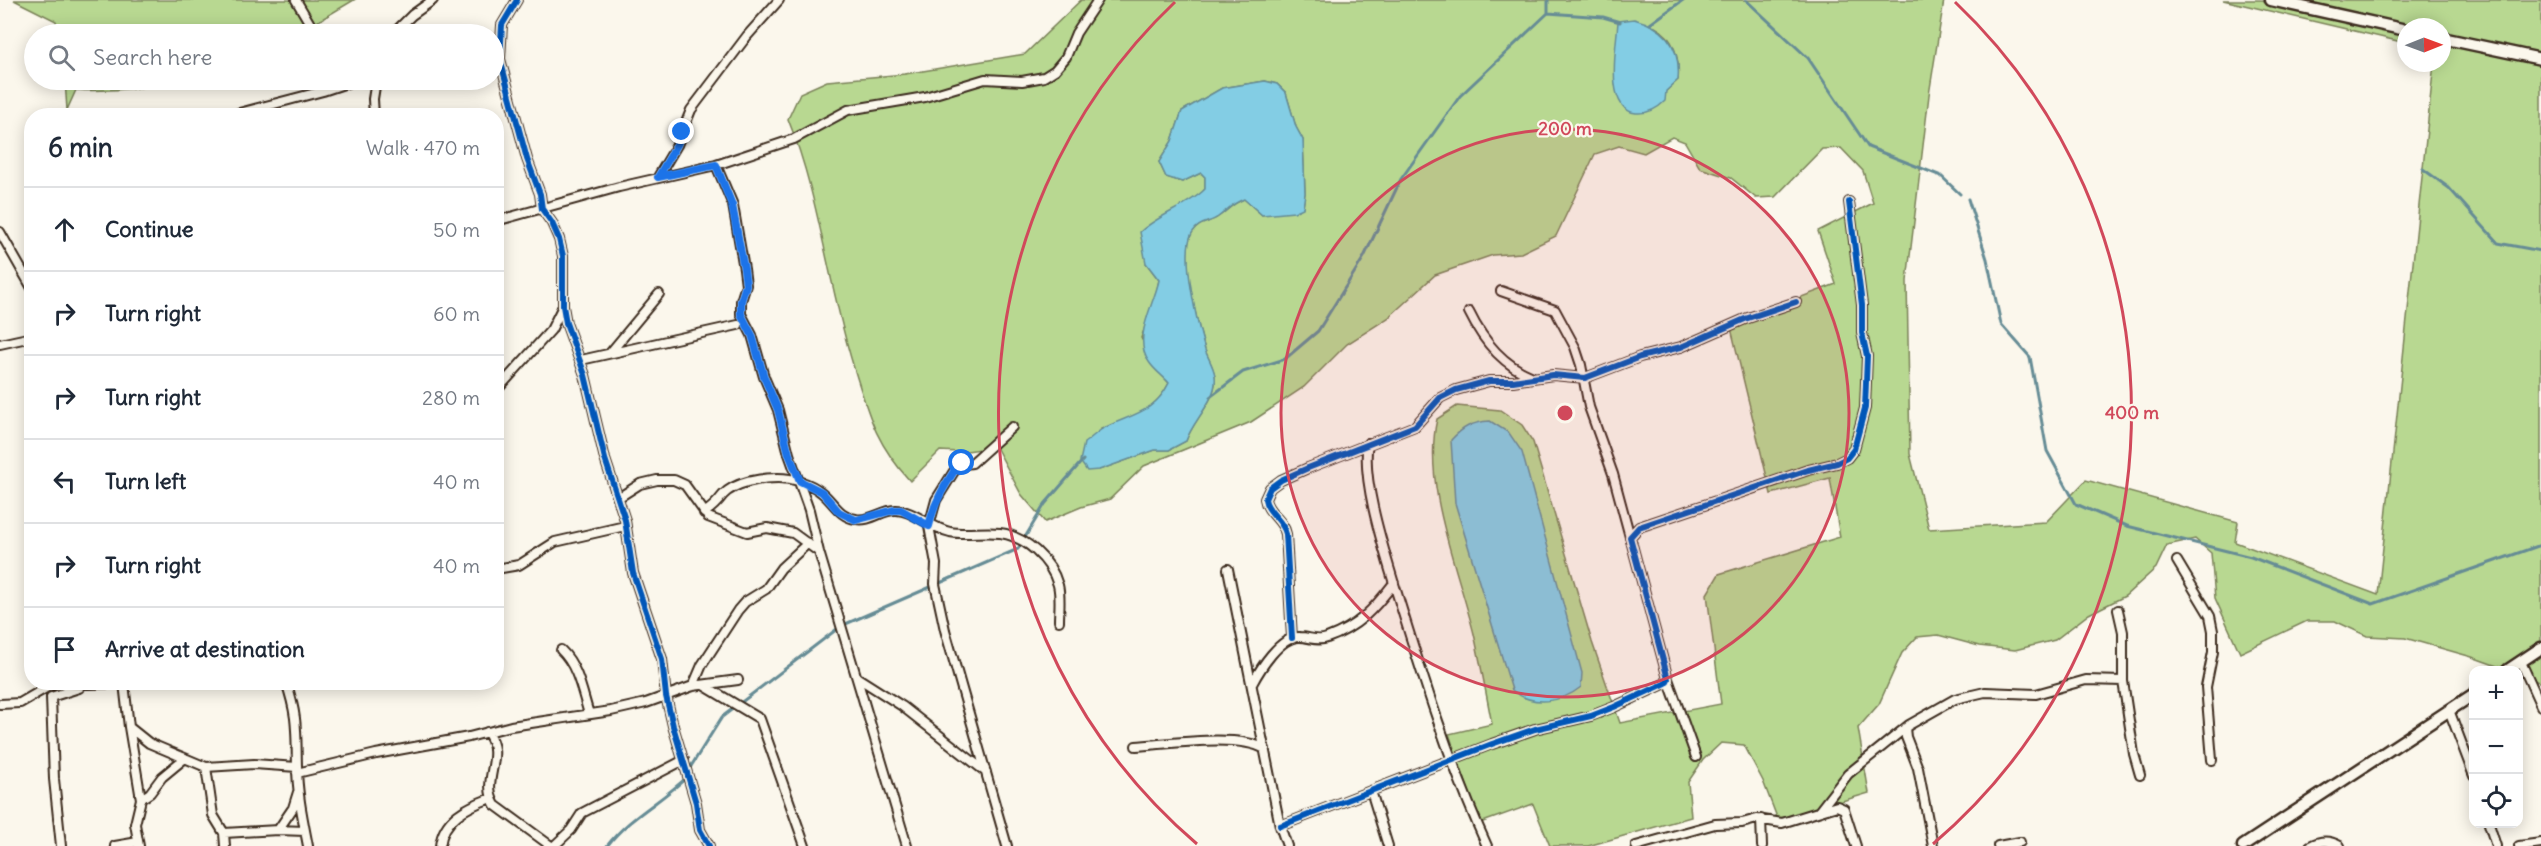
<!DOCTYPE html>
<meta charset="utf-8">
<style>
:root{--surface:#fff;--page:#f6f6f7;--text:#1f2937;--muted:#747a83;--line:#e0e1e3}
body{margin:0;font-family:Delius,sans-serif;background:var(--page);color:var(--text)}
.controls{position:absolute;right:18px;bottom:18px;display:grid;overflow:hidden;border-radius:12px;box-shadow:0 3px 15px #0003}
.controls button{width:54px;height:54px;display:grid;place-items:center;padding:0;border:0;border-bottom:2px solid var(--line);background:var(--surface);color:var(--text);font:30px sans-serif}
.compass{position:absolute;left:2397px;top:18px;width:54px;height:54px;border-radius:50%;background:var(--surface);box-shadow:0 3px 15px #0003;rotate:89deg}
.stop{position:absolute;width:18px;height:18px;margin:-14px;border:4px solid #1a73e8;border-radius:50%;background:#fff}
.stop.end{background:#1a73e8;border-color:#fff;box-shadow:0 2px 6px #0008}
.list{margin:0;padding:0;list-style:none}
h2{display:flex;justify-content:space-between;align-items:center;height:78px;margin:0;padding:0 24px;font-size:26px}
h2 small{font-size:20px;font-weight:400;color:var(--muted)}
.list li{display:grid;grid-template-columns:39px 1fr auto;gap:18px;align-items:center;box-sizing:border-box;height:84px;padding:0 24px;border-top:2px solid var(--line)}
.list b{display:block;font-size:22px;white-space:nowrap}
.list em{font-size:20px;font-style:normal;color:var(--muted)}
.icon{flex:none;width:33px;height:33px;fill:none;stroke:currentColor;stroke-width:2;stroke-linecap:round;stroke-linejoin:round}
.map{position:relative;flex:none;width:2541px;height:846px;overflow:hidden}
.search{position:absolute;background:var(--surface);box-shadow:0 3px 15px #0003;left:24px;top:24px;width:480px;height:66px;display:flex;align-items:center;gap:15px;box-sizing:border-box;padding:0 21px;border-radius:33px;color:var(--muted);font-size:22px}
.panel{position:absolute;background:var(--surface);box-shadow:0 3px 15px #0003;left:24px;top:108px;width:480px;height:582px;border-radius:24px}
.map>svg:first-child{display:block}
.green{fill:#b8d891;stroke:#7a8158;stroke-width:1.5;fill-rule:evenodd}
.water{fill:#83cde4;stroke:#668c95;stroke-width:1.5}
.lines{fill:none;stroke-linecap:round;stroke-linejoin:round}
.stream{stroke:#668c95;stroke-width:3}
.minor-casing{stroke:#3b2a1e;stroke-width:12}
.secondary-casing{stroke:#3b2a1e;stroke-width:15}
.minor{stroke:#fbf7ec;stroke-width:8}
.secondary{stroke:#fbf7ec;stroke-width:10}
.cycleway-casing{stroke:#fbf7ec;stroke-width:10}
.cycleway{stroke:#0057b8;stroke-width:6}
.route{stroke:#1a73e8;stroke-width:8}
.ring{fill:none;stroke:#d1495b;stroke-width:3}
.centre{fill:#d1495b;stroke:#fbf7ec;stroke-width:3}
.ring-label{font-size:18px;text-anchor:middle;font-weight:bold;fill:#d1495b;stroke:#fbf7ec;stroke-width:4.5;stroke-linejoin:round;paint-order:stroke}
</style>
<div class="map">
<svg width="2541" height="846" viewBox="0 0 2541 846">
<rect width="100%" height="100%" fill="#fbf7ec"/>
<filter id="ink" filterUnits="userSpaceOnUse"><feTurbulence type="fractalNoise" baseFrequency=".0167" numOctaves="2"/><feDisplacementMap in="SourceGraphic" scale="12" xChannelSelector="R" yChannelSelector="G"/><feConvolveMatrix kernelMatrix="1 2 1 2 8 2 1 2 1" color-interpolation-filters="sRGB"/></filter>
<g filter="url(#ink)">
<path class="green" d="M14,0H354L317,22L286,34H58L56,21Z
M1081,0H1944L1929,95L1907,281L1910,454L1929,529L2046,522L2086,480L2238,522L2235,542L2378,595L2434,63H2442V27H2406V43L2223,0H2541V683L2519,674L2518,670H2508L2472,657L2405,638L2367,636L2335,621H2307L2240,653L2215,598L2211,553L2195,539L2167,545L2156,568L2125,596L2089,614L2055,640L2015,650L1979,646L1938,635L1917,637L1902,653L1879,704L1858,728L1869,793L1778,820L1763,781L1744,745L1721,743L1703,760L1688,782L1691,817L1588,846H1550L1533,804L1480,823L1449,734L1492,724C1486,694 1481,664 1474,634C1458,569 1422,485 1437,419L1457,406L1500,410L1522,425L1533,442L1592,642L1620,723L1721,704L1707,594L1719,574L1840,537L1830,478L1771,494L1730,324L1836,284L1818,231L1873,203L1863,171L1841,148L1822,149L1775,197L1756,198L1731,178L1700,168L1685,142L1672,137L1644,153L1619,146L1595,154L1556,236L1521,253L1493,255L1435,275L1388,318L1347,344L1304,387L1251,422L1144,466L1110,499L1081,507L1045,522L1021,494L996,447L959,452L940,451L910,481C875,442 869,416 854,368C828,286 820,198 788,119L800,93L827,81L905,74L1025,54ZM1655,27C1675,37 1680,60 1678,80L1666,91ZM1265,81L1277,84L1286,93L1296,127L1303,140L1305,193L1303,207L1262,215L1244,199C1233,203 1228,210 1218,217C1210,223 1198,222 1192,233C1179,254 1198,326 1205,350C1208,358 1213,367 1215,376C1218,399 1193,420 1186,441L1169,450H1155L1099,470L1101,429C1130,418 1155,412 1169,383L1160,373L1141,338L1155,300L1159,280L1146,263L1205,189V177L1201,173L1182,182L1166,177L1159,162L1172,141L1182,111L1222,88Z
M65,80H185C149,88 113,92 76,90L67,110Z"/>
<path class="water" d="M1634,19C1666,27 1681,47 1678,80L1666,91L1665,101C1657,109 1648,114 1636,113C1603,109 1617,44 1618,21Z
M1265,81L1277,84L1286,93L1296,127L1303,140L1305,193L1303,208L1294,212L1262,215L1244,199C1231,204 1229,209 1218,217C1210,223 1198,222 1192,233C1180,254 1198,326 1205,350C1208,358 1214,367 1215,376C1218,399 1193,420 1186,441L1169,450H1155L1099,470L1087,471L1080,461L1084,443C1090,439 1096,433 1102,429C1130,414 1154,414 1169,383C1163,376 1154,370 1149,362C1132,338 1154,305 1159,280L1146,263L1140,232C1159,214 1189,206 1205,189V177L1201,173L1182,182L1166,177L1159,162L1172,141L1182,111L1222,88Z
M1490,421L1509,433L1522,452L1582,673L1581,687C1561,703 1532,707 1512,690L1455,503L1451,440C1463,427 1472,422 1490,421Z"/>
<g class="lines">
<path class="stream" d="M1746,0L1808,58L1868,147L1941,176L1960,194
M1548,13L1603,17L1620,22
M1650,24L1683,0
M2423,169L2449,188L2498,243L2541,251
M1968,199L1987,259L2001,324L2030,357L2047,451L2076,504L2127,526L2251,557L2373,604L2541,545
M1210,397L1243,372L1285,359L1318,331L1364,257L1401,179L1460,96L1548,13V0
M688,771L722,717L841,626L1018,549L1045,504L1083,460
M607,846C629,817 661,802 687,777"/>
<defs>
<path id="minor" d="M296,0L316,34
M517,0L502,25L500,59L527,159L540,194L542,209L552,223L559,239L563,256V306L566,323L585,375L605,459L625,520L633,573L662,659L666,696L673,726L696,803L700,830L709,846
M393,34L412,15L433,0
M228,116L323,91L356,80
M374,116L373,99L376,80
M716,165L733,205L744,269L746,285L741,301V314L752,335L764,377L778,410L789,454L809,510L819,552L907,846
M658,177L677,145L691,110L747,36L779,0
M496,221L619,187L716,165L794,139L848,110L925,97L985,79L1022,81L1044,77L1055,70L1066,57L1076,33L1098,0
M0,232L32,288
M1501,291L1555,310L1575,347L1581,365L1589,407L1613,474L1630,537
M1469,312C1483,341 1502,365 1533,377
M0,344L32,337
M610,353L659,294
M581,360L738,325
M496,391L551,330L563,306
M1368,443C1361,479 1384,550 1395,587C1422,675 1449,762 1487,846
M618,498L640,484L657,480H674L685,485L708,517L747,532L767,528L793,533L819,552
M704,513C712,508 717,503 723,495C735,482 761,478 778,478C793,478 810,483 821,492C833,501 839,517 856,519C870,522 882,510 895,510C911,509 931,528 950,532C966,535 983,531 1000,533C1025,536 1051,560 1058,585C1061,597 1059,609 1059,621
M2177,561L2210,616L2213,631V652L2206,687L2212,760
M496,569L519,565L555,542L625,526
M1228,569L1280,826L1287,846
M2118,610L2123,632V681L2134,754L2140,775
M1292,638L1286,534C1283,519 1267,513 1265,499L1270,488L1281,480L1308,468L1415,426L1440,398L1456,390L1489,381H1513L1553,375L1585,378L1640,357L1681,347L1745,319L1796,302
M561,650C578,666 582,692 589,714
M2521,662L2541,706
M858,678L902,706L986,772
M1668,679L1696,757
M286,682C298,717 296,731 297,766C297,792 303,820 308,846
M1252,684C1260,669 1280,636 1300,637C1309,637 1318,642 1327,638C1358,627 1374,609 1394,583
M693,686L702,665L738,610L745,602L766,589L781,568L808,543
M705,686L760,719L805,846
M0,704L20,703L51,685L124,683L129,727L149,743L206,767L254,764L297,767
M2449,710L2474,776
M129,727L141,799L135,824L139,846
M1905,728L1906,737L1918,768L1933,846
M487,732C506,758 480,779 495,805L551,846
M1136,746C1169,744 1238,733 1265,749
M206,767L213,815L224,833L278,830L305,831
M297,773L376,754L469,737L511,726L611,711L646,703L693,686L738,680
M1371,791L1388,846
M141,799L150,793L162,777L185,758
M1820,810L1848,774L1909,725L1955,699L1985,692L2036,694L2086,680L2123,681
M1761,819L1762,846
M2489,824L2496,846
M1280,826L1492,744L1535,729L1591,716L1614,707L1666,683L1668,679L1630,537L1639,527L1808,470L1837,463L1847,458L1854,449L1865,408L1867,356L1862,333V305L1849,202
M278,830L293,808L298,792
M224,833L225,846
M61,846L54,779L51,697L79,688
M115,846L138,842
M440,846C443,818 467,807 491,798
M554,846L571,830L582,813L684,760
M1007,846L945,630L935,584L936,564L929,526L936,500L958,465L972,463L1012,427
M1636,846L1715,824L1742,823L1757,819L1782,823L1837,806L1844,809L1856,846
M1998,846L2020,842
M2310,846C2321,840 2329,840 2340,846
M2519,846L2541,843"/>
<path id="secondary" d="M2271,0L2406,30
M2442,38L2541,59
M2508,670L2541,648
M2243,846L2474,694"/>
</defs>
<use href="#minor" class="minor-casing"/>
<use href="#secondary" class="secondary-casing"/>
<use href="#minor" class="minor"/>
<use href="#secondary" class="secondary"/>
<defs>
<path id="cycleway" d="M517,0L502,25L500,59L527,159L540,194L542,209L552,223L559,239L563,256V306L566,323L585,375L605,459L625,520L633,573L662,659L666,696L673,726L696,803L700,830L709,846
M1292,638L1286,534C1283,519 1267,513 1265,499L1270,488L1281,480L1308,468L1415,426L1440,398L1456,390L1489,381H1513L1553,375L1585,378L1640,357L1681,347L1745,319L1796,302
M1280,826L1492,744L1535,729L1591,716L1614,707L1666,683L1668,679L1630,537L1639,527L1808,470L1837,463L1847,458L1854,449L1865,408L1867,356L1862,333V305L1849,202"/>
</defs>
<use href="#cycleway" class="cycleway-casing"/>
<use href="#cycleway" class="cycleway"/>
</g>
</g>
<g class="lines" filter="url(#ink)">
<path class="route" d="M682,132L677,145L658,177L716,165L732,205L744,269L746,285L741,301V314L752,335L764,377L778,410L789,454L800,481L822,492L839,512L856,520L894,510H901L929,526C934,502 945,485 958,465L962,463"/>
</g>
<circle cx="1565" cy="413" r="284" fill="#d1495b" fill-opacity=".12"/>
<g class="ring">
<circle cx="1565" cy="413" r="284"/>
<path d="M1197 844A567 567 0 0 1 1175 2M1955 2A567 567 0 0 1 1933 844"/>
</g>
<circle cx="1565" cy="413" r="9" class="centre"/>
<g class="ring-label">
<text x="1565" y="135">200 m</text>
<text x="2132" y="419">400 m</text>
</g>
</svg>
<div class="controls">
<button>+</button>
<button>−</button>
<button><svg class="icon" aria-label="locate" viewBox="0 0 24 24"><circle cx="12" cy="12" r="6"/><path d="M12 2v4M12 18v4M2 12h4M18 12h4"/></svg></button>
</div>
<svg class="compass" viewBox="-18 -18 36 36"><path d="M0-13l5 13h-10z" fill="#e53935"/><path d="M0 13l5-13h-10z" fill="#747a83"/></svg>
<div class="stop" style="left:962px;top:463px"></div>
<div class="stop end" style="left:682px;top:132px"></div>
<div class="search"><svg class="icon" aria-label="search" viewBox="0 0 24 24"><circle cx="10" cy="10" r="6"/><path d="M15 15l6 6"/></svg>Search here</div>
<section class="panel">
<h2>6 min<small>Walk · 470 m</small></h2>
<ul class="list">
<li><svg class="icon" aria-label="ahead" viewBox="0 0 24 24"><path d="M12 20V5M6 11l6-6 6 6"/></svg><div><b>Continue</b></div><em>50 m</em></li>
<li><svg class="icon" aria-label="right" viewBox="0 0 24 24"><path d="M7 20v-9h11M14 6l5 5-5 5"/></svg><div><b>Turn right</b></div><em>60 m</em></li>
<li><svg class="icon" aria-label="right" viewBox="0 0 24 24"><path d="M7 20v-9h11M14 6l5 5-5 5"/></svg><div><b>Turn right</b></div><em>280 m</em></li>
<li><svg class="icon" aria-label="left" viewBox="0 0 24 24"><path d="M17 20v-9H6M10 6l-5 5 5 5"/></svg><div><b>Turn left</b></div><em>40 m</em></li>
<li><svg class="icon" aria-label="right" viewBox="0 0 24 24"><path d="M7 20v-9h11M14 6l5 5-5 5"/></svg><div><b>Turn right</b></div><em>40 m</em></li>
<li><svg class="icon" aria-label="arrive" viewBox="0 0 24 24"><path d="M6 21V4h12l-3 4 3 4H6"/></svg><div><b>Arrive at destination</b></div></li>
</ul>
</section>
</div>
